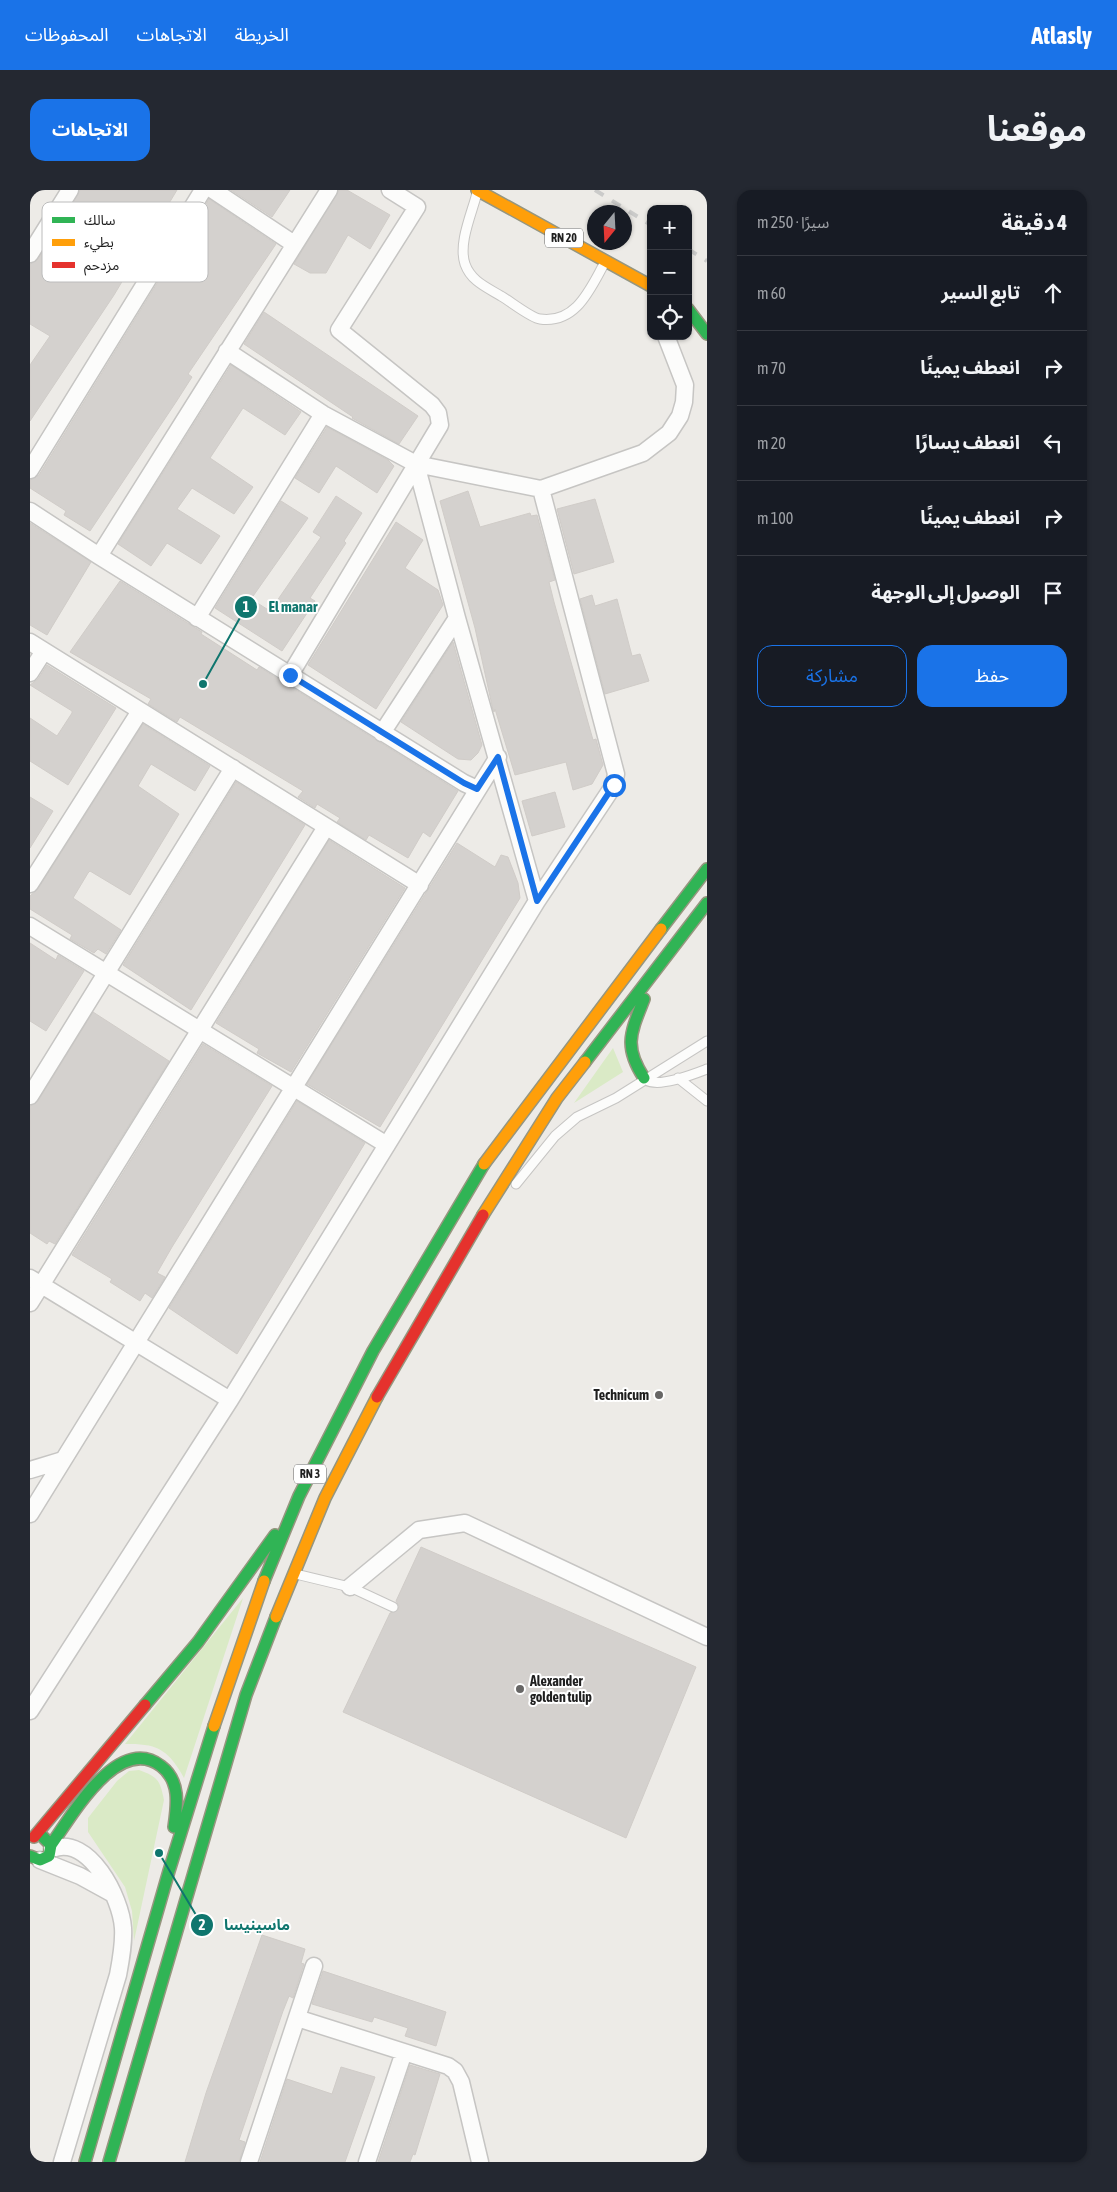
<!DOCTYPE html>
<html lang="ar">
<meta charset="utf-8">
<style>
:root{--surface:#171b24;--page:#242831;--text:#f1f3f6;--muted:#9ea1a6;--line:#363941;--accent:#1a73e8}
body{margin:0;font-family:"Asap Condensed","Noto Sans Arabic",sans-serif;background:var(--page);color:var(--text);direction:rtl}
.controls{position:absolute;right:15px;top:15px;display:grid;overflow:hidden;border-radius:10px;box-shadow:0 1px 4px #0004}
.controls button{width:45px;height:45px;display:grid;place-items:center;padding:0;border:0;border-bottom:1px solid var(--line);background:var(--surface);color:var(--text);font:25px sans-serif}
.compass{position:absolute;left:557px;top:15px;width:45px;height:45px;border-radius:50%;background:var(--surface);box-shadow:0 1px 4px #0004;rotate:198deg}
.stop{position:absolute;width:15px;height:15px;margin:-11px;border:4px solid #1a73e8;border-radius:50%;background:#fff}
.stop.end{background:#1a73e8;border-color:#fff;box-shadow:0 1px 5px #0008}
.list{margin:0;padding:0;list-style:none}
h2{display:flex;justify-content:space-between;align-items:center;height:65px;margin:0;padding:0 20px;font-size:21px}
h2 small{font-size:16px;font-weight:400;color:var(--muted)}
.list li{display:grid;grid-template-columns:32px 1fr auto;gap:15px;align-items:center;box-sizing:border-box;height:75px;padding:0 20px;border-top:1px solid var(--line)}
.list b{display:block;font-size:19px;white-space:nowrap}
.list em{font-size:16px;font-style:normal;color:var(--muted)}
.actions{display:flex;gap:10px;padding:15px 20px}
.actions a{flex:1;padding:11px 0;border:1px solid var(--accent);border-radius:15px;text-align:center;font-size:18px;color:var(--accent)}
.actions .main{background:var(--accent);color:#fff}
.icon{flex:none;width:28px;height:28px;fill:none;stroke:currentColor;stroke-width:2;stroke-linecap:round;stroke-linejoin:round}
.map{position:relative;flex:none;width:677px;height:1972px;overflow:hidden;direction:ltr;border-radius:15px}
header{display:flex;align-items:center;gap:30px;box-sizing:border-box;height:70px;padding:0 25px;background:var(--accent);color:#fff}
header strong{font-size:24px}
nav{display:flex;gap:28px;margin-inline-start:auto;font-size:18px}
.intro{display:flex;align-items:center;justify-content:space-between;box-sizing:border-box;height:120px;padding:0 30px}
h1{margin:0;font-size:35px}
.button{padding:12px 22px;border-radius:15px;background:var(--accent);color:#fff;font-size:18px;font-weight:700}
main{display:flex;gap:30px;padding:0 30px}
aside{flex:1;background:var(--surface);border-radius:15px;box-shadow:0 1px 4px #0004}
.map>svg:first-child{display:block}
.grass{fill:#daeac6}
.building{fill:#d4d1ce;stroke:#d0ccc8}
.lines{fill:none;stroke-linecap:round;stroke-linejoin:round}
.lane-casing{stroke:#c6c5c3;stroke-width:11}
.street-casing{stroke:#c6c5c3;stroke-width:19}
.fast-casing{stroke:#96967f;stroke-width:14}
.slow-casing{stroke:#96967f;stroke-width:14}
.jam-casing{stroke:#96967f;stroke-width:14}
.lane{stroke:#fcfcfb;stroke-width:9}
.street{stroke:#fcfcfb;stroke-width:16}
.fast{stroke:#30b455;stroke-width:11}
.slow{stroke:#ff9f0a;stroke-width:11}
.jam{stroke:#e5322d;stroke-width:11}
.rail{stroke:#cbcbca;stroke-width:4;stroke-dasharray:10 10;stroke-linecap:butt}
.route{stroke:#1a73e8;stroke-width:6}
.poi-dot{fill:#676665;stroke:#fff;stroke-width:2}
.labels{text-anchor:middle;stroke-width:4;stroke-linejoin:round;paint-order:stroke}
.shield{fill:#fff;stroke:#626262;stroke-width:1}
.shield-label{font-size:12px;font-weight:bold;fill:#1f1f1f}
.poi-label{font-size:14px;font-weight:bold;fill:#1f1f1f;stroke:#fff;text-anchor:end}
.key{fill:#fff;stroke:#bcbcbc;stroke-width:1}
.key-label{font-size:14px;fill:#1f1f1f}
.leader{fill:none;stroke:#0f766e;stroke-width:2}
.callout-dot{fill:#0f766e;stroke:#fff;stroke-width:2}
.mark-label{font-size:15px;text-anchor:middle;font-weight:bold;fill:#fff}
.callout-label{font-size:15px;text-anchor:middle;font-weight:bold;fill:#0f766e;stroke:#fff;stroke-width:4;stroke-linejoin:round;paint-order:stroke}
</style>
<header>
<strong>Atlasly</strong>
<nav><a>الخريطة</a><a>الاتجاهات</a><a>المحفوظات</a></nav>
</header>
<div class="intro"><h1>موقعنا</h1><a class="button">الاتجاهات</a></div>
<main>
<aside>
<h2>4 دقيقة<small>سيرًا · 250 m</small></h2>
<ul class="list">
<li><svg class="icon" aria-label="ahead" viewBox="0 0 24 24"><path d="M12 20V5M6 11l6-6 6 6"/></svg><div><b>تابع السير</b></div><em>60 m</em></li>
<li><svg class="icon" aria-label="right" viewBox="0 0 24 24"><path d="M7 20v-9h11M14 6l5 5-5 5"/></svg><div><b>انعطف يمينًا</b></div><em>70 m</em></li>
<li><svg class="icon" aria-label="left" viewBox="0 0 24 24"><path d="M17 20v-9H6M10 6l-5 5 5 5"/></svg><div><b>انعطف يسارًا</b></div><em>20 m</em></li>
<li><svg class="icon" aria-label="right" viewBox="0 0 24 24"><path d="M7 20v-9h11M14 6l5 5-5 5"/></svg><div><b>انعطف يمينًا</b></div><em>100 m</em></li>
<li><svg class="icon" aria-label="arrive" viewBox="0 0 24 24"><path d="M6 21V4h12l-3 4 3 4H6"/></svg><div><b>الوصول إلى الوجهة</b></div></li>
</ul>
<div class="actions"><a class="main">حفظ</a><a>مشاركة</a></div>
</aside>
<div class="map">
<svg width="677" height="1972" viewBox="0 0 677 1972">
<rect width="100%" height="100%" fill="#edebe7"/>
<path class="grass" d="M583,858L593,882L544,913Z
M213,1408L154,1588C139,1560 127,1553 95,1554Z
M109,1580C128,1587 130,1590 134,1610L104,1751L102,1721L95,1697L58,1642V1628L87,1591L99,1581Z"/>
<path class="building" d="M50,0H147L84,105L0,231V175L20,146L0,134V74L8,69Z
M201,0H260L242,27Z
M309,0H317L360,25L340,59L318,45L296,83H280L264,74Z
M179,9L246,54L158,184L162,187L146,212L60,341L34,325L36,321L0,298V290L9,285Z
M234,122L388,226L369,254L322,228L323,227L214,154Z
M201,175L271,222L255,245L213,218L180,268L223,297L204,324L162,298L147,319L190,346L171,374L137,353L121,376L88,354Z
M297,237L358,270L364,276L347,303L306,276L289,303L265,288Z
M438,301L450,337L500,323L501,326L507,325L525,390L519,392L524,412L563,550L566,549L573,575L562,594L543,600L536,572L485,585L465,519L464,522L463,520L445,438L410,311Z
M306,306L332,323L314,351L316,353L280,408L285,411L252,461L185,418L251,311L278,328L221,409L240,421L291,347L283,342Z
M565,309L584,372L544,384L527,319Z
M366,332L393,350L375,378L408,400L413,415L346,519L278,475Z
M0,333L61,372L17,445L0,435Z
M90,391L172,442L171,444L227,480L229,477L428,601L400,647L393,642L378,668L339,645L336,650L307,632L310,628L287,614L285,618L268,607L273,601L150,527L147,532L118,514L121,509L40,462Z
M562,405L565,416L587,409L602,466L610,464L619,491L575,504L550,409Z
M423,452L452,555L448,563L441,570L428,569L371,532Z
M17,475L86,518L38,595L0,571V528L27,546L42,523V521L0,495L8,489Z
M113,534L180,576L165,601L121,574L108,596L149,624L100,705L60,681L58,683L43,708L91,740L76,764L68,759L64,763L40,749L42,745L0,719V706L8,699Z
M206,592L275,635L161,820L93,775Z
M525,602L535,637L502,646L492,611Z
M0,607L23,621L0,658Z
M299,650L375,698L261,882L227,863L229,859L186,833Z
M427,653L465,677L471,665L478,667L488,693L490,708L350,937L277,894Z
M0,753L26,770L28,765L54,781L16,841L0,831Z
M63,822L139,871L25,1054L19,1051L17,1054L0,1043V916L8,911Z
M173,854L242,896L142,1057L127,1083L135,1087L122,1108L115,1103L110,1111L80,1092L82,1089L42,1065Z
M267,911L335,953L207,1164L139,1118Z
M391,1357L666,1477L596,1648L313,1522L360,1423L368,1420L369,1416L366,1411Z
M232,1745L275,1759L271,1773L274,1774L263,1808L259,1806L253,1821L209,1950L215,1952L209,1972H155L176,1903Z
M293,1781L416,1822L406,1856L375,1846L378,1838L344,1827L342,1832L282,1814Z
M380,1875L410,1884L385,1965L383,1964L380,1972H348Z
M311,1877L345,1887L315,1972H230L257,1889L302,1904Z"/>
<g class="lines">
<defs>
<path id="lane" d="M447,3C442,23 428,53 435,74C441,91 456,97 471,106C480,111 501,128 510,129C546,134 560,99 574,74
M648,888L677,911
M616,890C629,898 664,884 677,879
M486,994L525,946L547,927L586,908L677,851
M266,1384L320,1397L363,1417"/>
<path id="street" d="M183,0L264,54
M0,64L40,0
M197,161L293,224L386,274L511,299L613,263L639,243L650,226L654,212L655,195L636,146
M386,274L427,428L507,711
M0,280L173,0
M0,321L69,366L434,593L447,599
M69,366L299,0
M167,428L293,224
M0,452L390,695
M0,483L14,461
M260,485L410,235L408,223L402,215L309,140L387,17L360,0
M352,543L427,428
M0,694L110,521
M0,736L357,955
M0,906L203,578
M0,1088L200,1210
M0,1113L296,637
M0,1280L33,1270
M0,1324L468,567
M320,1397L389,1340L435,1333L677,1447
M0,1521L200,1210L507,711L584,595L586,584L511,299
M22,1659C59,1644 91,1708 93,1738C94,1754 91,1769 88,1785L32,1972
M10,1670L50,1686L81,1703
M267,1828L418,1876L425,1881L431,1892L450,1972
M219,1972L284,1776
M337,1972L374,1862"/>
<path id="fast" d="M658,119L677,144
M631,739L677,679
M614,809C601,842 593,856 614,888
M555,872L677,713
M234,1391L269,1306L343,1161L454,974
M115,1515L168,1452L245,1345
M21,1655C41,1627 88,1543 131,1576C151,1591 147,1616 144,1637
M0,1666L10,1670L19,1666L21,1655L12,1646
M55,1972L139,1681L184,1536
M79,1972L216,1505L246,1427"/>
<path id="slow" d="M447,0L621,96
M454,974L631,739
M453,1025L527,908L555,872
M246,1427L295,1308L347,1207
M184,1536L234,1391"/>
<path id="jam" d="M347,1207L453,1025
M4,1647L115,1515"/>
</defs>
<use href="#lane" class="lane-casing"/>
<use href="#street" class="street-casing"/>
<use href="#fast" class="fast-casing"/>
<use href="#slow" class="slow-casing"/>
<use href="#jam" class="jam-casing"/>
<use href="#lane" class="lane"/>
<use href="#street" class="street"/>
<use href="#fast" class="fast"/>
<use href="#slow" class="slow"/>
<use href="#jam" class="jam"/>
<path class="rail" d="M565,0L621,35
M658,59L677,71"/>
</g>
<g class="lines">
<path class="route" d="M260,485L434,593L447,599L468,567L507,711L584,595"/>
</g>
<g class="poi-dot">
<circle cx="629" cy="1205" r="5"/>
<circle cx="490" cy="1499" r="5"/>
</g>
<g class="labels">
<g class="shield">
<rect x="515" y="38.5" width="38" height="19" rx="4"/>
<rect x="264" y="1274.5" width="32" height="19" rx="4"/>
</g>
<g class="shield-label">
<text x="534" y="52">RN 20</text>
<text x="280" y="1288">RN 3</text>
</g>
<g class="poi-label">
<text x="619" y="1210">Technicum</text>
<text x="500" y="1496" text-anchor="start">Alexander<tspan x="500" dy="16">golden tulip</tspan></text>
</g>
</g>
<rect x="12" y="12" width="166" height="80" rx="8" class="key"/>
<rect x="22" y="27" width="23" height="6" fill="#30b455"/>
<rect x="22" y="49" width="23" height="7" fill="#ff9f0a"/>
<rect x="22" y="72" width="23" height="6" fill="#e5322d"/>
<g class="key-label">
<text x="54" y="35">سالك</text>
<text x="54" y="57">بطيء</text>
<text x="54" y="80">مزدحم</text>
</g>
<path class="leader" d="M173 494L216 417M129 1663L172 1735"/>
<g class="callout-dot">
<circle cx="173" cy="494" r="5"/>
<circle cx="129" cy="1663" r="5"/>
<circle cx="216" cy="417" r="12"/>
<circle cx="172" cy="1735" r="12"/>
</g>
<g class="mark-label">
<text x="216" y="422">1</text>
<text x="172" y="1740">2</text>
</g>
<g class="callout-label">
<text x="263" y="422">El manar</text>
<text x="227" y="1740">ماسينيسا</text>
</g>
</svg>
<div class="controls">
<button>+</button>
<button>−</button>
<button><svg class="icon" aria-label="locate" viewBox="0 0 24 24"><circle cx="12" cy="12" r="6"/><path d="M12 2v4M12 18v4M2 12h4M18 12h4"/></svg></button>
</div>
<svg class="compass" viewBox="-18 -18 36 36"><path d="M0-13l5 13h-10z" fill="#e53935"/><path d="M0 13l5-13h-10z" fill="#9ea1a6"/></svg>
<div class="stop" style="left:584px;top:595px"></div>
<div class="stop end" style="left:260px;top:485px"></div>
</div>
</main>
